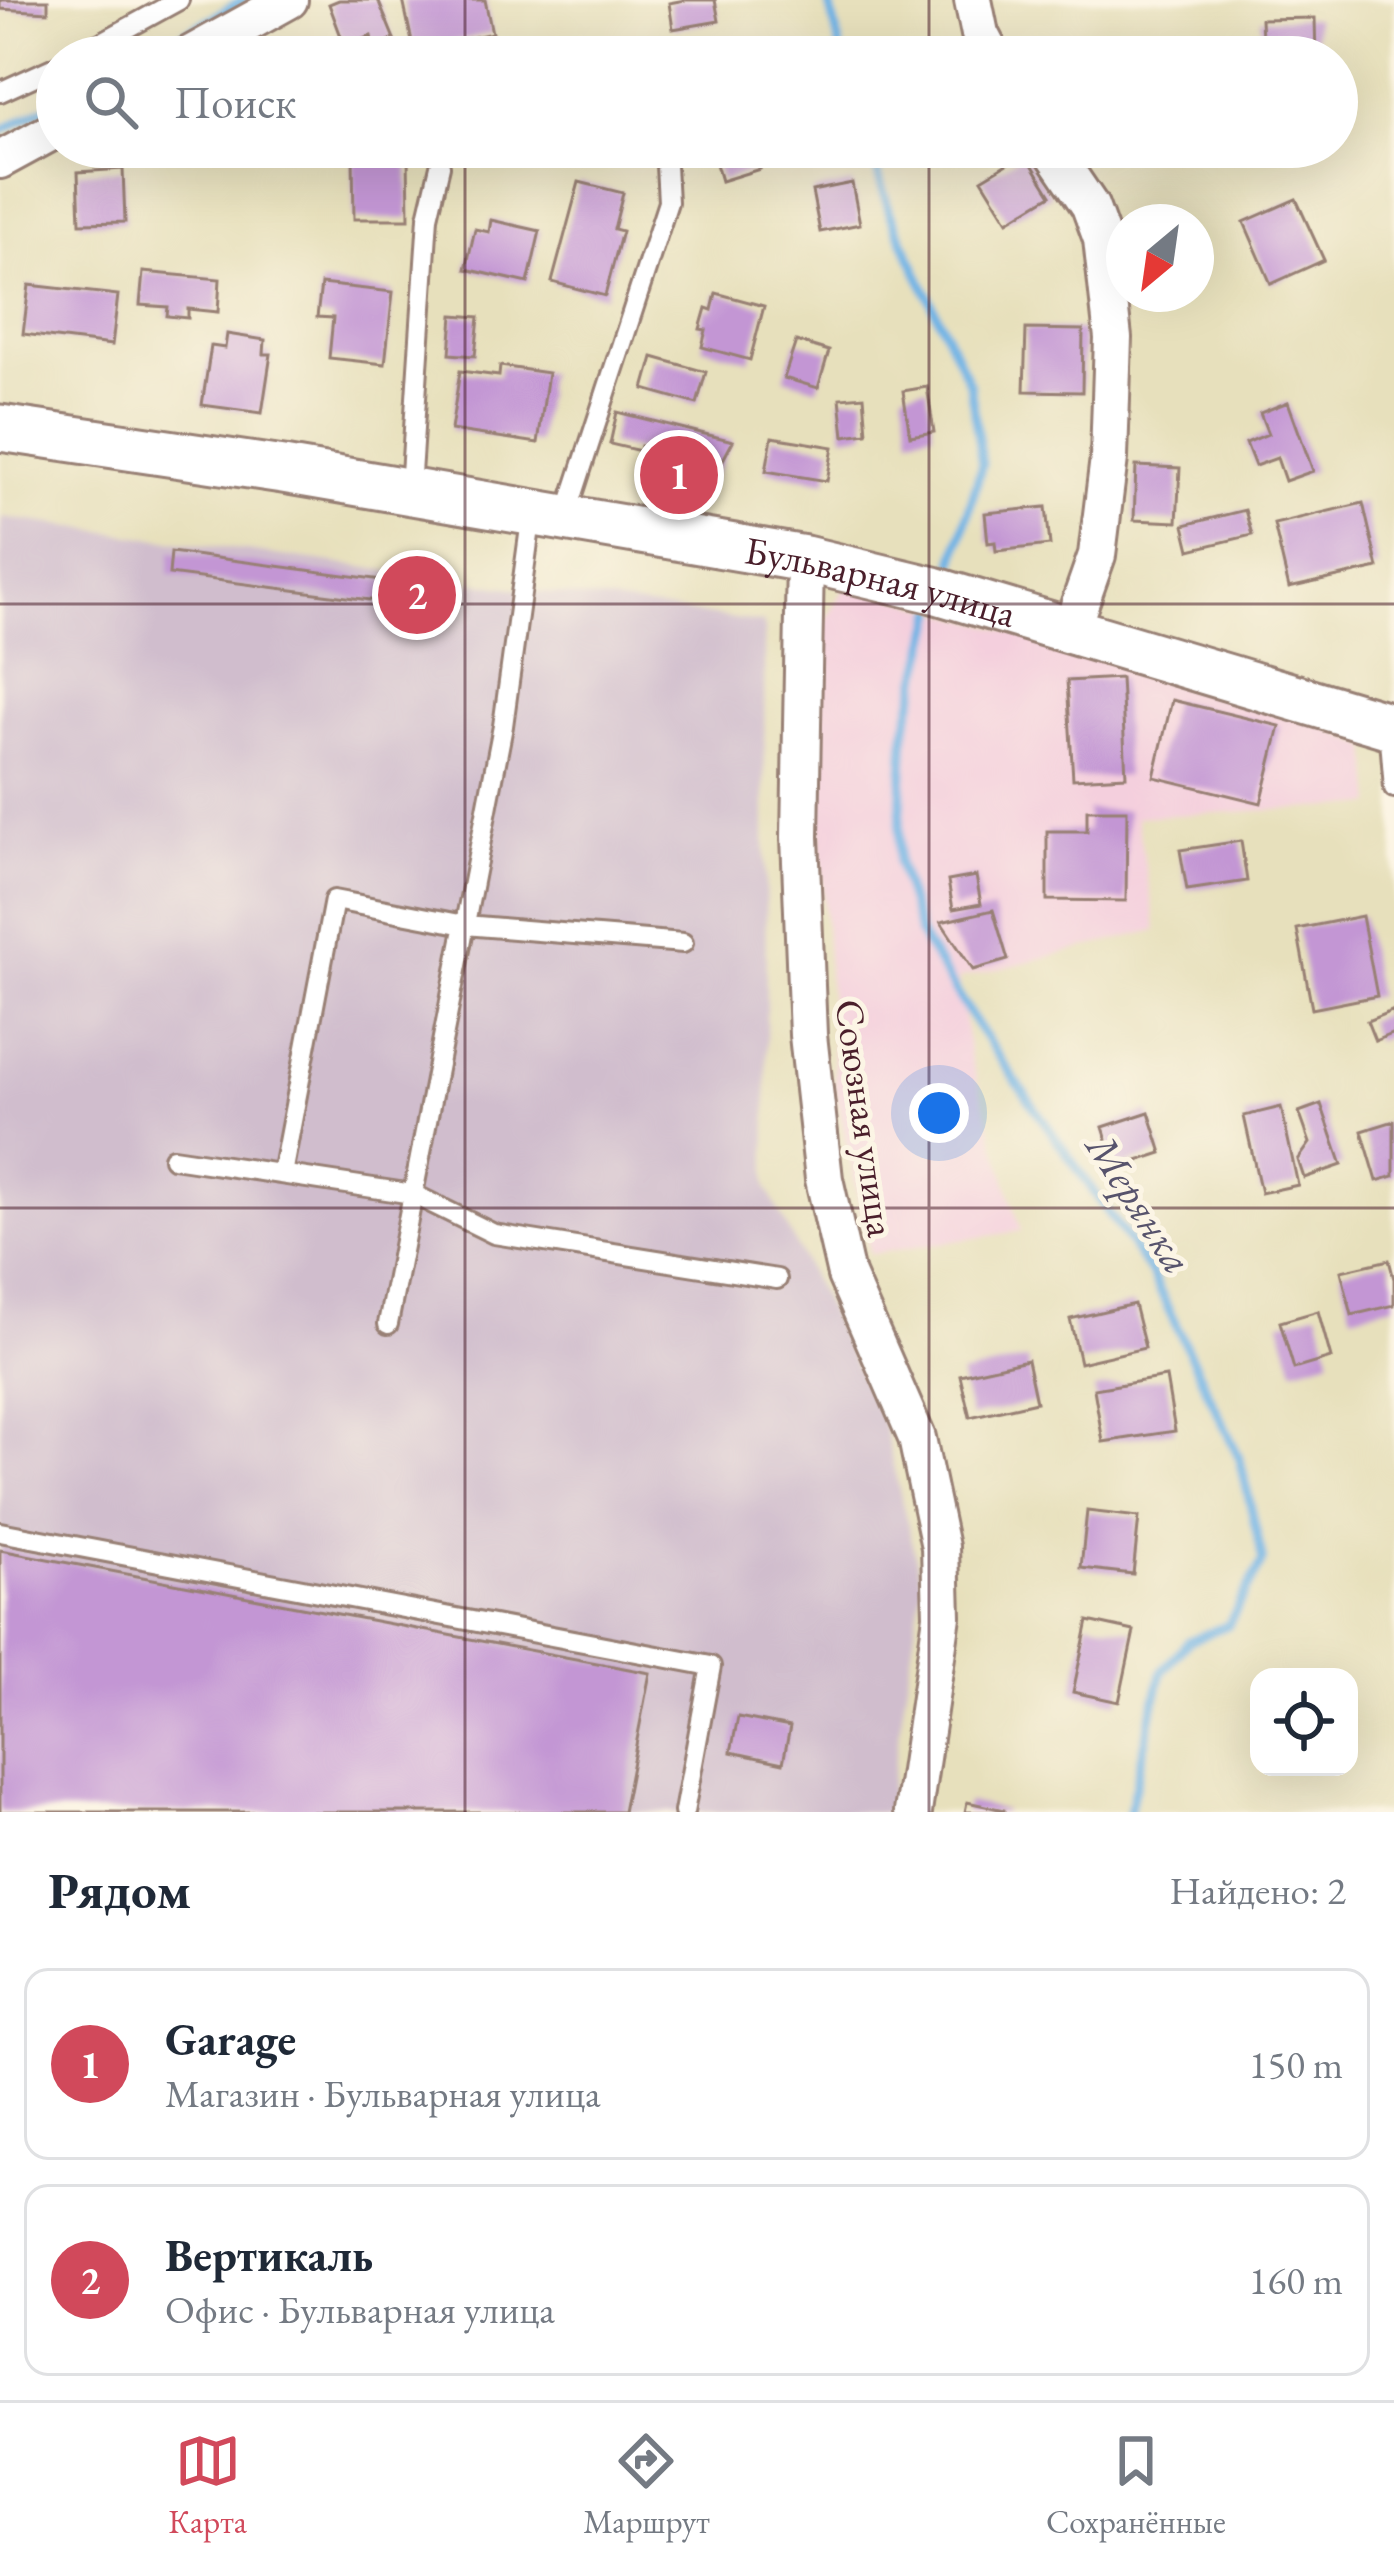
<!DOCTYPE html>
<html lang="ru">
<meta charset="utf-8">
<style>
:root{--surface:#fff;--page:#f6f6f7;--text:#1f2937;--muted:#747a83;--line:#e0e1e3;--accent:#d1495b}
body{margin:0;font-family:"EB Garamond",serif;background:var(--page);color:var(--text)}
.controls{position:absolute;right:36px;bottom:36px;display:grid;overflow:hidden;border-radius:24px;box-shadow:0 12px 48px #0002}
.controls button{width:108px;height:108px;display:grid;place-items:center;padding:0;border:0;border-bottom:3px solid var(--line);background:var(--surface);color:var(--text);font:60px sans-serif}
.compass{position:absolute;left:1106px;top:204px;width:108px;height:108px;border-radius:50%;background:var(--surface);box-shadow:0 12px 48px #0002;rotate:209deg}
.you{position:absolute;left:939px;top:1113px;width:42px;height:42px;margin:-30px;border:9px solid #fff;border-radius:50%;background:#1a73e8;box-shadow:0 0 0 18px #1a73e833}
.badge{display:grid;place-items:center;width:78px;height:78px;border-radius:50%;background:var(--accent);color:#fff;font-size:39px;font-weight:700}
.pin{position:absolute;translate:-50% -50%;border:6px solid #fff;box-shadow:0 3px 12px #0006}
.list{margin:0;padding:0;list-style:none}
h2{display:flex;justify-content:space-between;align-items:center;height:156px;margin:0;padding:0 48px;font-size:51px}
h2 small{font-size:39px;font-weight:400;color:var(--muted)}
.list li{display:grid;grid-template-columns:78px 1fr auto;gap:36px;align-items:center;box-sizing:border-box;height:192px;margin:0 24px 24px;padding:0 24px;border:3px solid var(--line);border-radius:24px}
.list b{display:block;font-size:45px;white-space:nowrap}
.list p{margin:0;font-size:39px;white-space:nowrap;color:var(--muted)}
.list em{font-size:39px;font-style:normal;color:var(--muted)}
.icon{flex:none;width:66px;height:66px;fill:none;stroke:currentColor;stroke-width:2;stroke-linecap:round;stroke-linejoin:round}
.map{position:relative;flex:none;width:1394px;height:1812px;overflow:hidden}
.search{position:absolute;background:var(--surface);box-shadow:0 12px 48px #0002;left:36px;right:36px;top:36px;height:132px;display:flex;align-items:center;gap:30px;box-sizing:border-box;padding:0 42px;border-radius:66px;color:var(--muted);font-size:45px}
.sheet{height:588px;background:var(--surface)}
nav{display:flex;justify-content:space-around;align-items:center;box-sizing:border-box;height:168px;border-top:3px solid var(--line);background:var(--surface);font-size:33px;color:var(--muted)}
nav a{display:grid;justify-items:center;gap:6px}
nav .on{color:var(--accent)}
.map>svg:first-child{display:block}
.built{fill:#f4cfdd}
.industrial{fill:#d0bdcd}
.lines{fill:none;stroke-linecap:round;stroke-linejoin:round}
.stream{stroke:#6fb3e5;stroke-width:9}
.building{fill:#c396d4}
.service-casing{stroke:#988074;stroke-width:24}
.minor-casing{stroke:#988074;stroke-width:42}
.tertiary-casing{stroke:#988074;stroke-width:51}
.service{stroke:#fff;stroke-width:18}
.minor{stroke:#fff;stroke-width:36}
.tertiary{stroke:#fff;stroke-width:45}
.grid{fill:none;stroke:#4a1f2b;stroke-width:3;stroke-opacity:0.55}
.labels{text-anchor:middle;stroke-width:10;stroke-linejoin:round;paint-order:stroke}
.street-label{font-size:39px;fill:#4a1f2b;stroke:#fcf5e5}
.water-label{font-size:42px;font-style:italic;fill:#57536c;stroke:#fcf5e5}
</style>
<div class="map">
<svg width="1394" height="1812" viewBox="0 0 1394 1812">
<rect width="100%" height="100%" fill="#fcf5e5"/>
<filter id="ink" filterUnits="userSpaceOnUse"><feTurbulence type="fractalNoise" baseFrequency=".00833" numOctaves="2"/><feDisplacementMap in="SourceGraphic" scale="24" xChannelSelector="R" yChannelSelector="G"/><feConvolveMatrix kernelMatrix="1 2 1 2 8 2 1 2 1" color-interpolation-filters="sRGB"/></filter>
<filter id="wash" filterUnits="userSpaceOnUse"><feTurbulence type="fractalNoise" baseFrequency=".004" numOctaves="4" result="noise"/><feDisplacementMap in="SourceGraphic" scale="48" xChannelSelector="R" yChannelSelector="G"/><feGaussianBlur stdDeviation="2.7" result="paint"/><feColorMatrix in="noise" values="0 0 0 0 0 0 0 0 0 0 0 0 0 0 0 0 0 1.4 0 .05"/><feComposite in="paint" operator="in"/></filter>
<g filter="url(#wash)">
<rect width="100%" height="100%" fill="#e7e0bc"/>
<path class="built" d="M847,584L1304,717L1369,747L1374,805L1136,817L1157,930L958,979L970,1056L1021,1231L870,1254L835,1088L818,806L821,629Z"/>
<path class="industrial" d="M2,517L764,623L767,1187L882,1420L922,1583L887,1812H0V532Z"/>
<g class="lines">
<path class="stream" d="M829,0L842,57
M143,57L244,0
M0,131L57,102
M870,147L890,213L970,385L982,464L954,562
M936,611L905,734L898,863L920,935L978,1027L1152,1275L1240,1459L1263,1561L1228,1625L1188,1641L1162,1672L1129,1812"/>
</g>
<g id="blocks">
<path class="building" d="M0,0H48V12L0,9Z
M339,0H378L394,39L374,47L371,36L345,47L329,4Z
M403,0H485L492,33L414,51Z
M685,0H715L719,21L673,29L669,3Z
M1315,18L1316,57H1263L1261,19Z
M711,147H768L769,148L755,152L760,169L721,181Z
M1025,153L1051,195L1008,221L982,179Z
M353,156H408L409,219H354Z
M123,169L125,222L80,223L78,172Z
M579,182L623,193L614,229L622,231L605,296L552,282Z
M852,183L860,224L820,232L812,191Z
M1296,199L1324,260L1271,284L1244,222Z
M491,220L540,231L528,283L466,269L475,229L489,232Z
M143,272L220,279L218,312L188,309V318L167,316L168,307L140,305Z
M321,284L393,292L385,364L329,358L333,318L317,317Z
M29,285L118,295L112,345L23,334Z
M716,293L764,306L750,360L702,347L706,330L700,329L706,308L712,310Z
M453,315L479,317L475,356L450,354Z
M1026,329L1083,330L1082,392L1024,391Z
M227,334L265,340L264,354H271L262,413L202,405L211,346L225,348Z
M796,341L829,351L818,388L784,378Z
M653,357L706,372L697,404L644,389Z
M500,366L548,373L538,443L451,430L460,371L499,376Z
M927,387L934,432L910,436L903,391Z
M864,396L867,433L844,436L840,398Z
M1288,402L1313,471L1285,481L1277,458L1255,466L1246,443L1268,434L1260,413Z
M617,412L733,441L698,507L660,500L684,456L641,446L640,451L610,444Z
M772,437L833,447L827,481L766,471Z
M1136,466L1180,468L1177,522L1134,520Z
M1363,503L1378,568L1289,588L1274,524Z
M1046,507L1050,545L996,551L995,542L988,543L985,513Z
M1245,510L1252,535L1190,550L1184,525Z
M171,552L442,588L439,609L169,574Z
M1121,678L1126,776L1073,779L1067,681Z
M1172,700L1280,726L1261,803L1154,777Z
M1087,810H1127L1126,901L1047,900V831H1087Z
M1241,841L1247,881L1187,890L1180,850Z
M976,876L981,904L953,909L948,881Z
M993,910L1008,960L973,970L941,922Z
M1362,916L1377,996L1312,1009L1297,929Z
M1394,1010V1033L1375,1041L1367,1021Z
M1321,1104L1342,1165L1304,1178L1298,1160L1310,1143L1299,1112Z
M1281,1107L1298,1185L1261,1193L1244,1116Z
M1149,1112L1162,1153L1116,1168L1103,1127Z
M1394,1121V1176L1377,1181L1362,1131Z
M1389,1260L1394,1279V1305L1352,1315L1341,1271Z
M1134,1304L1145,1348L1080,1363L1070,1319Z
M1318,1311L1331,1358L1294,1369L1280,1322Z
M1027,1360L1036,1402L970,1417L960,1375Z
M1166,1377L1175,1431L1103,1442L1094,1389Z
M1087,1511L1139,1517L1133,1574L1081,1568Z
M0,1550L650,1673L623,1812H0Z
M1088,1621L1134,1631L1119,1702L1073,1692Z
M738,1717L790,1727L783,1763L731,1752Z
M967,1802L1004,1810V1812H965Z"/>
</g>
</g>
<g filter="url(#ink)">
<use href="#blocks" fill-opacity="0" stroke="#988074" stroke-width="3"/>
<g class="lines">
<defs>
<path id="service" d="M75,57L179,0
M0,92L57,66
M410,489L428,217L440,166
M566,516L668,202L665,147
M1389,727L1394,788
M173,1158L413,1194L494,1234L777,1279
M282,1174L334,900L465,925L683,943
M388,1324L503,726L532,513
M0,1532L711,1666L684,1812"/>
<path id="minor" d="M973,0L980,34L992,57
M186,57L289,0
M1050,147L1090,206L1102,239L1113,338L1109,458L1097,555L1071,629
M0,160L57,129
M805,559L800,837L808,1035L824,1179L846,1275L917,1438L940,1547L942,1616L913,1812"/>
<g id="tertiary">
<path id="s1" d="M0,428L283,470L805,559L934,590L1394,727"/>
</g>
</defs>
<use href="#service" class="service-casing"/>
<use href="#minor" class="minor-casing"/>
<use href="#tertiary" class="tertiary-casing"/>
<use href="#service" class="service"/>
<use href="#minor" class="minor"/>
<use href="#tertiary" class="tertiary"/>
</g>
</g>
<path class="grid" d="M465,0V57M929,0V57M465,147V1812M929,147V1812M0,604H1394M0,1208H1394"/>
<g class="labels">
<g class="street-label">
<text dy="14" stroke="none"><textPath href="#s1" startOffset="894">Бульварная улица</textPath></text>
<text transform="translate(866 1118) rotate(82)" y="14">Союзная улица</text>
</g>
<g class="water-label">
<text transform="translate(1140 1203) rotate(57)" y="15">Мерянка</text>
</g>
</g>
</svg>
<div class="controls">
<button><svg class="icon" aria-label="locate" viewBox="0 0 24 24"><circle cx="12" cy="12" r="6"/><path d="M12 2v4M12 18v4M2 12h4M18 12h4"/></svg></button>
</div>
<svg class="compass" viewBox="-18 -18 36 36"><path d="M0-13l5 13h-10z" fill="#e53935"/><path d="M0 13l5-13h-10z" fill="#747a83"/></svg>
<div class="you"></div>
<div class="pin badge" style="left:679px;top:475px">1</div>
<div class="pin badge" style="left:417px;top:595px">2</div>
<div class="search"><svg class="icon" aria-label="search" viewBox="0 0 24 24"><circle cx="10" cy="10" r="6"/><path d="M15 15l6 6"/></svg>Поиск</div>
</div>
<section class="sheet">
<h2>Рядом<small>Найдено: 2</small></h2>
<ul class="list">
<li><span class="badge">1</span><div><b>Garage</b><p>Магазин · Бульварная улица</p></div><em>150 m</em></li>
<li><span class="badge">2</span><div><b>Вертикаль</b><p>Офис · Бульварная улица</p></div><em>160 m</em></li>
</ul>
</section>
<nav>
<a class="on"><svg class="icon" aria-label="map" viewBox="0 0 24 24"><path d="M3 6l6-2 6 2 6-2v14l-6 2-6-2-6 2zM9 4v14M15 6v14"/></svg>Карта</a>
<a><svg class="icon" aria-label="directions" viewBox="0 0 24 24"><path d="M12 3l9 9-9 9-9-9zM9 14v-3h6M13 9l2 2-2 2"/></svg>Маршрут</a>
<a><svg class="icon" aria-label="saved" viewBox="0 0 24 24"><path d="M7 4h10v16l-5-4-5 4z"/></svg>Сохранённые</a>
</nav>
